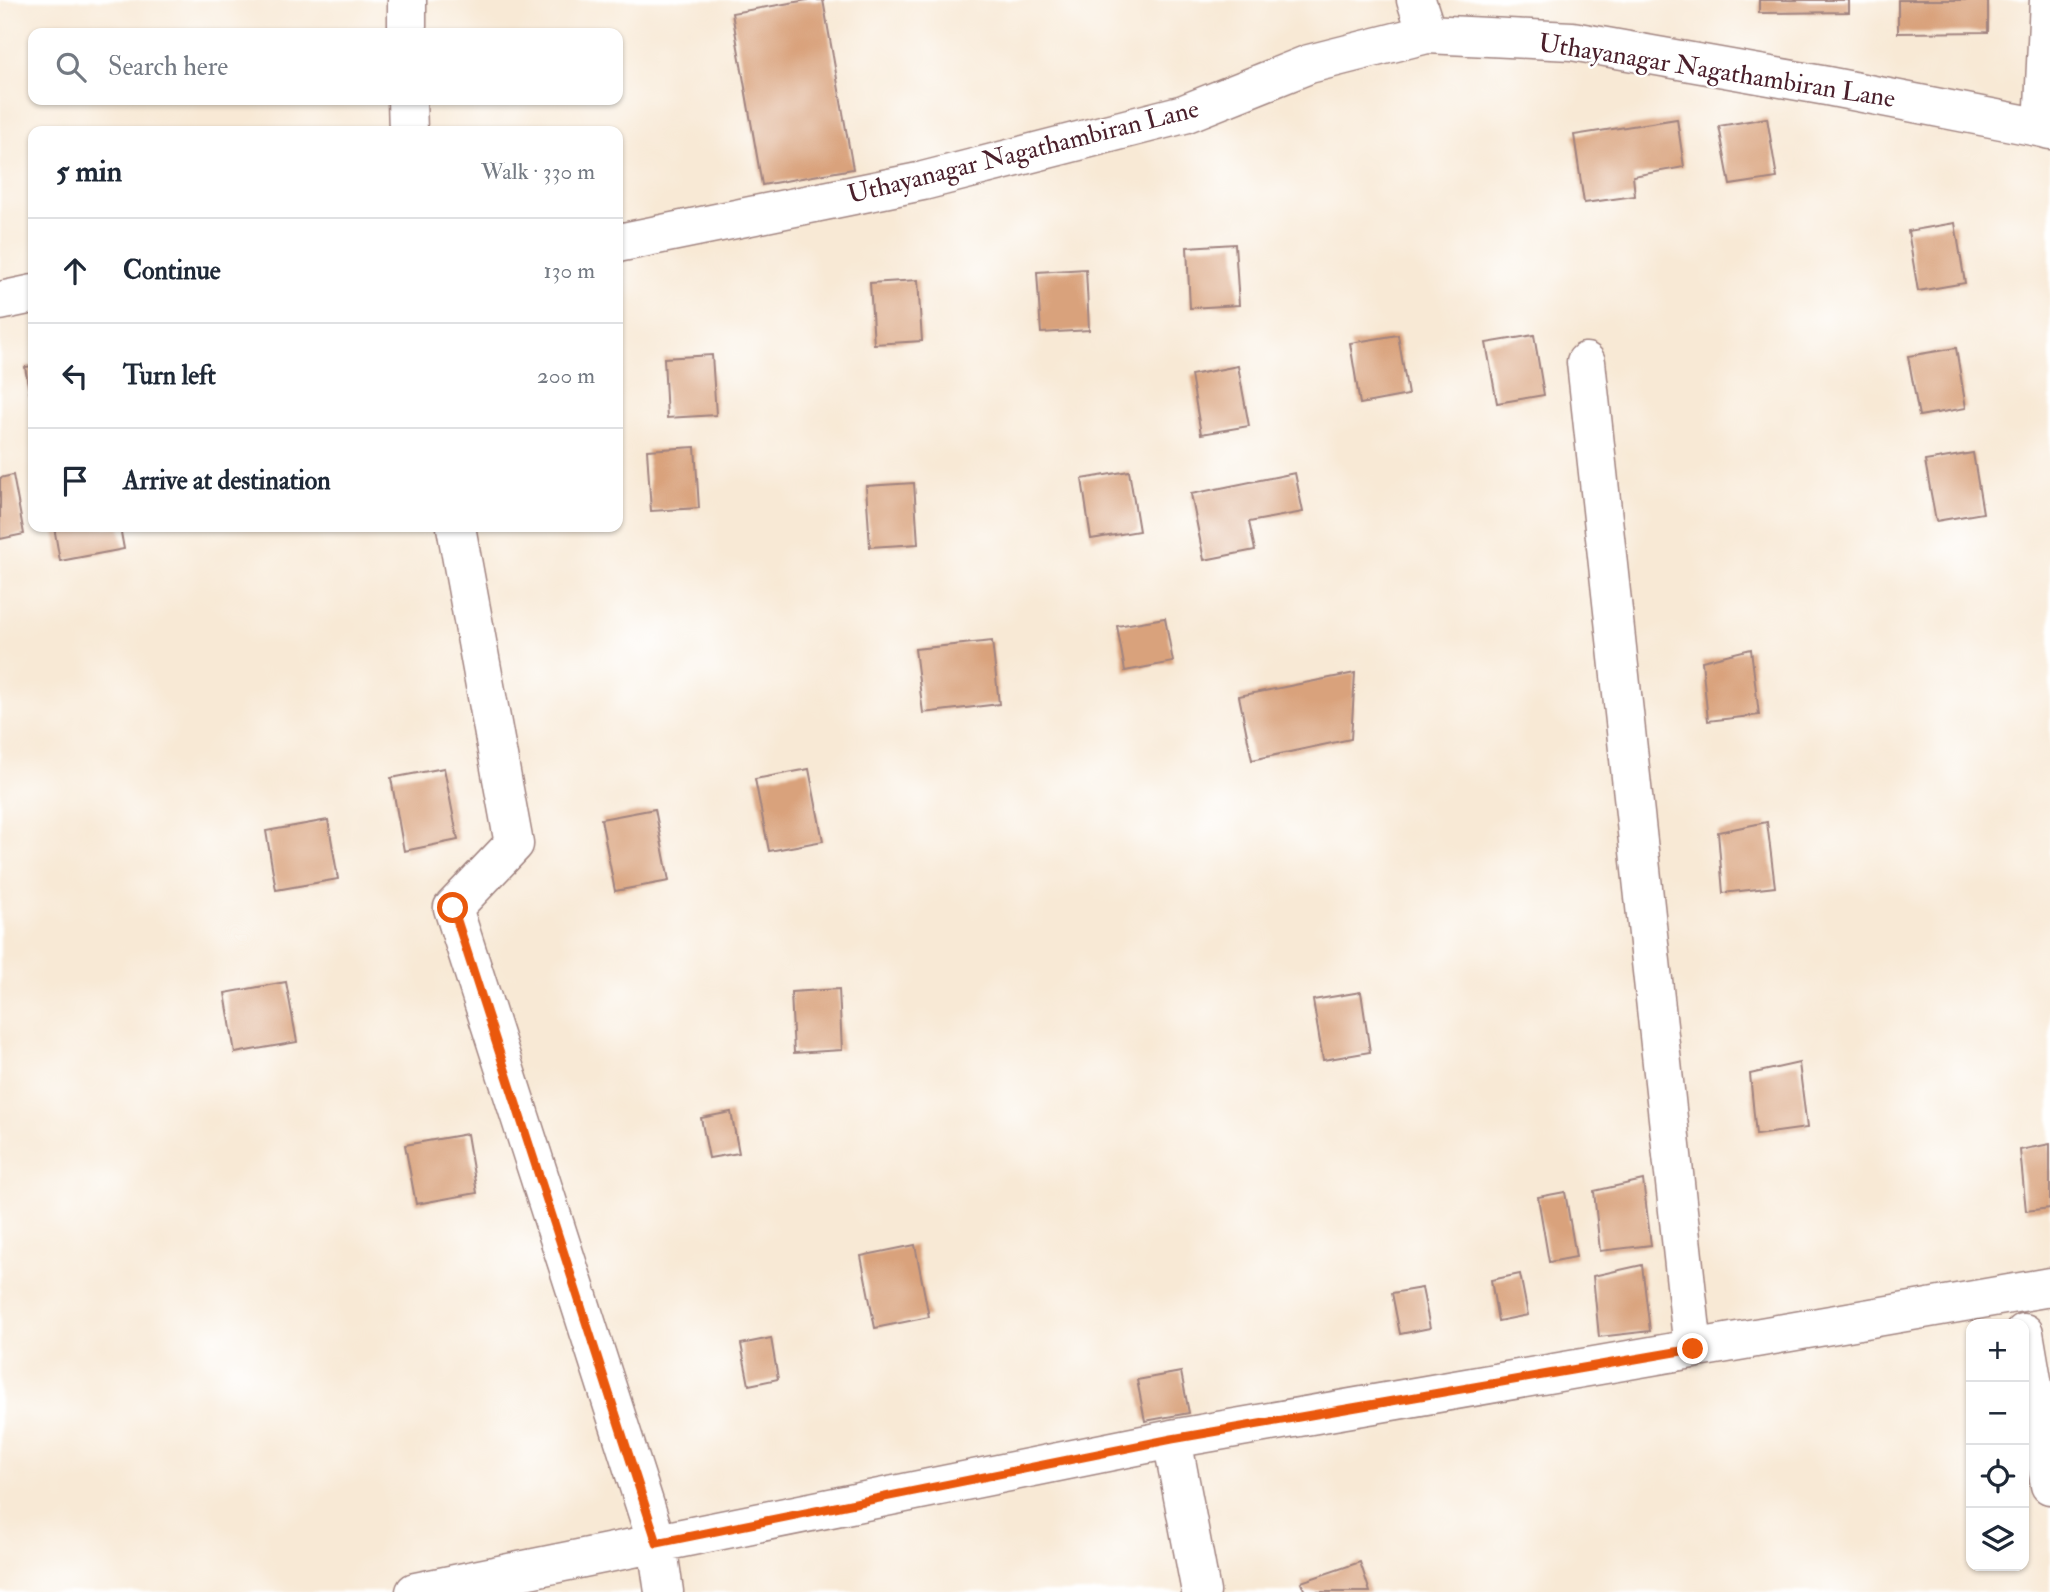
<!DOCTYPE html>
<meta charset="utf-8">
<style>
:root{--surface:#fff;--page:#f6f6f7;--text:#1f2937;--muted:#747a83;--line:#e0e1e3}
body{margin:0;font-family:"IM FELL Double Pica",serif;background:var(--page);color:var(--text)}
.controls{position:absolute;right:21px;bottom:21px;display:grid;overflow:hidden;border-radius:14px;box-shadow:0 2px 5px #0004}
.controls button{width:63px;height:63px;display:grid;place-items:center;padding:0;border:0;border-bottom:2px solid var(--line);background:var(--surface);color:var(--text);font:35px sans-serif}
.stop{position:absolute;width:21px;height:21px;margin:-16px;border:5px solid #ea580c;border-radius:50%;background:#fff}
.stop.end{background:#ea580c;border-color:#fff;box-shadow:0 2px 7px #0008}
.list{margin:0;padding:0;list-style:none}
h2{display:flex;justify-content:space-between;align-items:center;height:91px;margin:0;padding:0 28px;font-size:30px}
h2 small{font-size:23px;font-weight:400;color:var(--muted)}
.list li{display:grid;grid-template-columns:46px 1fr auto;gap:21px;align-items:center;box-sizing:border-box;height:105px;padding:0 28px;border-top:2px solid var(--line)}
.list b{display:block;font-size:26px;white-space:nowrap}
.list em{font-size:23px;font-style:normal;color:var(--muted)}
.icon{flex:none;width:38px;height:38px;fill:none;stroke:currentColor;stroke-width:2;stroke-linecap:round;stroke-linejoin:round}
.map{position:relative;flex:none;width:2050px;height:1592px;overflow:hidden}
.search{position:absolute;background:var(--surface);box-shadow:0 2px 5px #0004;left:28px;top:28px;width:595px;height:77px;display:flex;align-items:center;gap:18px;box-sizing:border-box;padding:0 24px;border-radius:14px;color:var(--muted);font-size:26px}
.panel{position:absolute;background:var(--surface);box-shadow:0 2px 5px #0004;left:28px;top:126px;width:595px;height:406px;border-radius:14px}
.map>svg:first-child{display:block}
.building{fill:#d9a27b}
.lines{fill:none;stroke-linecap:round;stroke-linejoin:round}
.street-casing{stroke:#a18480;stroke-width:41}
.street{stroke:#fff;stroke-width:38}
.route{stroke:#ea580c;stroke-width:9}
.labels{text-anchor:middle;stroke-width:5;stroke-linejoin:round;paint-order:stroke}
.street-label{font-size:26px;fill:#4a1f2b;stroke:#fff}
</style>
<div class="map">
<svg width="2050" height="1592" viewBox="0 0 2050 1592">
<rect width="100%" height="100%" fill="#fff"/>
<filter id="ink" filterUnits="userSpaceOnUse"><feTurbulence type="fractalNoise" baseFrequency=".0143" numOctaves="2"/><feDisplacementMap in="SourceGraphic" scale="14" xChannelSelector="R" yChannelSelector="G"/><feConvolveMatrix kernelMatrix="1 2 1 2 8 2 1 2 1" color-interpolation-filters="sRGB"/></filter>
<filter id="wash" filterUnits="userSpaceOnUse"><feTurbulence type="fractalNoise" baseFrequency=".00686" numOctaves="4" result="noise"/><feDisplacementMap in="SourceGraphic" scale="28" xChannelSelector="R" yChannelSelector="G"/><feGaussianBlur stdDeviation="1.57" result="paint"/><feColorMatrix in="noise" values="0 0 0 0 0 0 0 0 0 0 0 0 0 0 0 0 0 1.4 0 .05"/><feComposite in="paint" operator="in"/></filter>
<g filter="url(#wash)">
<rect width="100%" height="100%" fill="#f8e9d5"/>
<g id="blocks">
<path class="building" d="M807,0H823L853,169L762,185L732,13Z
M1759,0H1849V12L1759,13Z
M1898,0H1988V32L1898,33Z
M1767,118L1777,178L1730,185L1719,126Z
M1677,119L1684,167L1633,176L1635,196L1584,203L1574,135Z
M1955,223L1965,283L1918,291L1908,231Z
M1235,244L1239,305L1190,308L1187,247Z
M1086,269L1089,330L1041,333L1037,272Z
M918,280L922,341L874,344L870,283Z
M1398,335L1408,395L1360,404L1350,343Z
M1534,335L1544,395L1497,403L1486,343Z
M1956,348L1966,408L1919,416L1908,356Z
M712,355L716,415L667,418L664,358Z
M33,366V406H32L25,367Z
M1238,366L1249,426L1201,434L1191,375Z
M695,447L699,508L651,511L647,450Z
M1973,453L1983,513L1936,521L1925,461Z
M1129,471L1139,531L1091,539L1082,479Z
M1295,473L1303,512L1249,522L1255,550L1204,560L1191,494Z
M13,475L24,534L0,539V478Z
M914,483L918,544L870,547L866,486Z
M54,527H120L124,549L60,561Z
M1165,618L1173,662L1125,671L1117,626Z
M992,641L999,704L923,713L915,649Z
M1751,649L1759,715L1708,721L1702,661Z
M1355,673L1351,739L1252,760L1239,696Z
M444,768L458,840L404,851L391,778Z
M809,769L823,841L769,851L755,779Z
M655,809L669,881L615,891L601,819Z
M328,820L338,879L276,890L266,831Z
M1767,822L1775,887L1723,893L1718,832Z
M286,982L297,1042L235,1053L225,993Z
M839,989L842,1050L794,1053L791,992Z
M1361,992L1370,1052L1323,1060L1313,1000Z
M1799,1063L1807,1128L1756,1135L1750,1074Z
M731,1112L739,1153L709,1158L701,1118Z
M467,1134L477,1193L416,1204L405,1145Z
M2050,1144V1208L2026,1211L2020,1150Z
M1643,1180L1651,1245L1600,1251L1594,1191Z
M1565,1192L1576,1257L1549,1262L1538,1197Z
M915,1245L929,1317L875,1328L861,1256Z
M1642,1265L1650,1331L1599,1337L1593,1276Z
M1520,1274L1528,1315L1498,1321L1491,1280Z
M1422,1288L1430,1328L1400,1334L1392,1293Z
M771,1338L778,1379L749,1385L741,1344Z
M1181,1372L1189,1413L1145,1421L1137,1380Z
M1360,1562L1370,1592H1305L1301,1582Z"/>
</g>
</g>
<g filter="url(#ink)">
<use href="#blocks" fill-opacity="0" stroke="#a18480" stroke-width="2"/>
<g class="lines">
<defs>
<path id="street" d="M407,0V33
M1416,0L1427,34
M2049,0L2043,128L2050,130
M407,100L408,131
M618,243L923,181L1184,114L1309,64L1427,34L1572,41L1827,86L2043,128
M0,301L33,294
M1586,362L1693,1349
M456,527L514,844L453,908L657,1543L664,1592
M2024,1333L2050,1485
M1172,1439L1201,1592
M415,1592L1172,1439L2050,1287"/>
</defs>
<use href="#street" class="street-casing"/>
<use href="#street" class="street"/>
</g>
</g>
<g class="lines" filter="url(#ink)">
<path class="route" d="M453,908L657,1543L1172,1439L1693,1349"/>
</g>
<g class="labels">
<g class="street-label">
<text transform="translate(1717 70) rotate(9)" y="9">Uthayanagar Nagathambiran Lane</text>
<text transform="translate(1023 151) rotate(-14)" y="9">Uthayanagar Nagathambiran Lane</text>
</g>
</g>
</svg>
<div class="controls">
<button>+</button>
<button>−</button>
<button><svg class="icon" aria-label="locate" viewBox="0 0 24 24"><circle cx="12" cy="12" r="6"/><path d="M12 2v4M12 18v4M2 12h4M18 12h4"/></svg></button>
<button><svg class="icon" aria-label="layers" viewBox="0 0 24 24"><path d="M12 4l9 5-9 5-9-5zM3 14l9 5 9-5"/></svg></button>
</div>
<div class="stop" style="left:453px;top:908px"></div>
<div class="stop end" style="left:1693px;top:1349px"></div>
<div class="search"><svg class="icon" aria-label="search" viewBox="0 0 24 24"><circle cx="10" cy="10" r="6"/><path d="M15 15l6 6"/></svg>Search here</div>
<section class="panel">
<h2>5 min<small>Walk · 330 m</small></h2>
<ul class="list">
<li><svg class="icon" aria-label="ahead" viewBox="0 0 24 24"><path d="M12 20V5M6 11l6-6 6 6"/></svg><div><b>Continue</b></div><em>130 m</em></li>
<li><svg class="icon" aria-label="left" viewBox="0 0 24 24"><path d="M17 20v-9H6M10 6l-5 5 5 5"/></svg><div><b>Turn left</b></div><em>200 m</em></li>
<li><svg class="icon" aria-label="arrive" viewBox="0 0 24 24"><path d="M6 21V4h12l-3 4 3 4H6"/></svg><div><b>Arrive at destination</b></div></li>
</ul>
</section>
</div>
